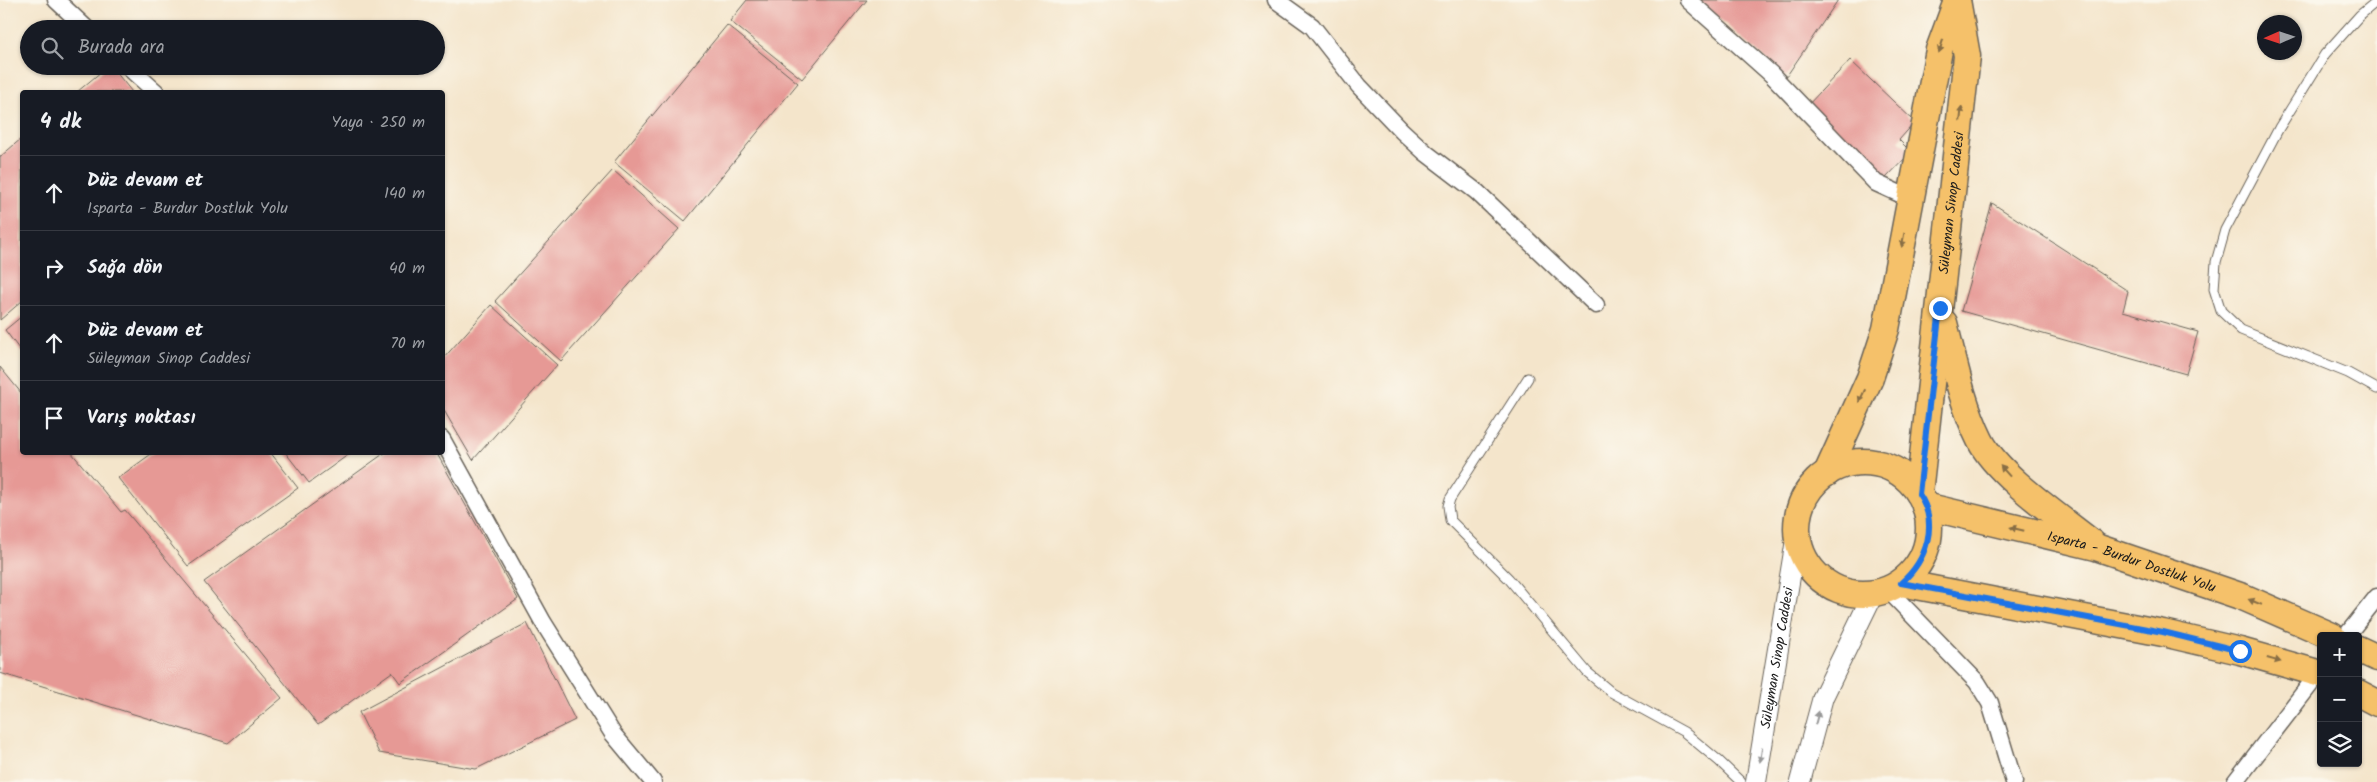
<!DOCTYPE html>
<html lang="tr">
<meta charset="utf-8">
<style>
:root{--surface:#171b24;--page:#242831;--text:#f1f3f6;--muted:#9ea1a6;--line:#363941}
body{margin:0;font-family:Kalam,sans-serif;background:var(--page);color:var(--text)}
.controls{position:absolute;right:15px;bottom:15px;display:grid;overflow:hidden;border-radius:5px;box-shadow:0 1px 4px #0004}
.controls button{width:45px;height:45px;display:grid;place-items:center;padding:0;border:0;border-bottom:1px solid var(--line);background:var(--surface);color:var(--text);font:25px sans-serif}
.compass{position:absolute;left:2257px;top:15px;width:45px;height:45px;border-radius:50%;background:var(--surface);box-shadow:0 1px 4px #0004;rotate:267deg}
.stop{position:absolute;width:15px;height:15px;margin:-11px;border:4px solid #1a73e8;border-radius:50%;background:#fff}
.stop.end{background:#1a73e8;border-color:#fff;box-shadow:0 1px 5px #0008}
.list{margin:0;padding:0;list-style:none}
h2{display:flex;justify-content:space-between;align-items:center;height:65px;margin:0;padding:0 20px;font-size:21px}
h2 small{font-size:16px;font-weight:400;color:var(--muted)}
.list li{display:grid;grid-template-columns:32px 1fr auto;gap:15px;align-items:center;box-sizing:border-box;height:75px;padding:0 20px;border-top:1px solid var(--line)}
.list b{display:block;font-size:19px;white-space:nowrap}
.list p{margin:0;font-size:16px;white-space:nowrap;color:var(--muted)}
.list em{font-size:16px;font-style:normal;color:var(--muted)}
.icon{flex:none;width:28px;height:28px;fill:none;stroke:currentColor;stroke-width:2;stroke-linecap:round;stroke-linejoin:round}
.map{position:relative;flex:none;width:2377px;height:782px;overflow:hidden}
.search{position:absolute;background:var(--surface);box-shadow:0 1px 4px #0004;left:20px;top:20px;width:425px;height:55px;display:flex;align-items:center;gap:12px;box-sizing:border-box;padding:0 18px;border-radius:28px;color:var(--muted);font-size:19px}
.panel{position:absolute;background:var(--surface);box-shadow:0 1px 4px #0004;left:20px;top:90px;width:425px;height:365px;border-radius:5px}
.map>svg:first-child{display:block}
.building{fill:#e69995}
.lines{fill:none;stroke-linecap:round;stroke-linejoin:round}
.service-casing{stroke:#686259;stroke-width:11}
.minor-casing{stroke:#686259;stroke-width:19}
.tertiary-casing{stroke:#686259;stroke-width:22}
.primary-casing{stroke:#686259;stroke-width:29}
.service{stroke:#fff;stroke-width:9}
.minor{stroke:#fff;stroke-width:16}
.tertiary{stroke:#fff;stroke-width:20}
.primary{stroke:#f5c16b;stroke-width:26}
.oneway{fill:#886e44}
.oneway2{fill:#999}
.route{stroke:#1a73e8;stroke-width:6}
.labels{text-anchor:middle;stroke-width:4;stroke-linejoin:round;paint-order:stroke}
.street-label{font-size:14px;fill:#1c1c1c;stroke:#fbf7ec}
</style>
<div class="map">
<svg width="2377" height="782" viewBox="0 0 2377 782">
<rect width="100%" height="100%" fill="#fbf7ec"/>
<filter id="ink" filterUnits="userSpaceOnUse"><feTurbulence type="fractalNoise" baseFrequency=".02" numOctaves="2"/><feDisplacementMap in="SourceGraphic" scale="10" xChannelSelector="R" yChannelSelector="G"/><feConvolveMatrix kernelMatrix="1 2 1 2 8 2 1 2 1" color-interpolation-filters="sRGB"/></filter>
<filter id="wash" filterUnits="userSpaceOnUse"><feTurbulence type="fractalNoise" baseFrequency=".0096" numOctaves="4" result="noise"/><feDisplacementMap in="SourceGraphic" scale="20" xChannelSelector="R" yChannelSelector="G"/><feGaussianBlur stdDeviation="1.12" result="paint"/><feColorMatrix in="noise" values="0 0 0 0 0 0 0 0 0 0 0 0 0 0 0 0 0 1.4 0 .05"/><feComposite in="paint" operator="in"/></filter>
<g filter="url(#wash)">
<rect width="100%" height="100%" fill="#f4e5cb"/>
<g id="blocks">
<path class="building" d="M747,0H867L802,79L730,21Z
M1698,0H1838L1786,77Z
M727,25L798,83L685,221L614,162Z
M1850,60L1915,122L1899,140L1911,152L1884,180L1807,106Z
M108,66H111L132,92H77Z
M22,138V301L0,320V157Z
M613,170L679,229L561,361L495,301Z
M1992,203L2128,291L2123,311L2198,332L2186,374L1961,311Z
M491,305L557,365L473,460L442,407V360Z
M22,316V353L5,330Z
M0,367L22,394V452H71L121,512L125,510L282,698L228,743L0,673Z
M154,452H270L298,488L188,566L118,478Z
M285,452H352L309,483Z
M386,452H436L518,599L400,683L392,672L318,725L204,582Z
M527,623L575,720L476,769L379,753L359,712Z"/>
</g>
</g>
<g filter="url(#ink)">
<use href="#blocks" fill-opacity="0" stroke="#686259" stroke-width="1"/>
<g class="lines">
<defs>
<path id="service" d="M2377,1L2360,15L2325,54L2279,128L2225,230L2216,262L2214,289L2221,311L2241,330L2348,373L2377,389
M1528,378L1450,499L1448,506L1450,520L1509,579L1587,672L1611,692L1684,732L1719,761L1741,782"/>
<path id="minor" d="M56,0L87,29
M1276,0L1312,26L1359,86L1402,131L1426,153L1477,192L1596,305
M1688,0L1771,74L1876,183L1911,199
M127,66L156,92
M442,439L543,622L613,734L653,782
M1888,590L1977,682L1990,703L2014,782
M2346,636L2377,597
M2235,782L2319,673"/>
<g id="tertiary">
<path id="s1" d="M1756,782L1797,534"/>
<path d="M1800,782L1823,697L1873,594"/>
</g>
<g id="primary">
<path d="M1944,323C1954,362 1962,404 1980,440C1997,475 2061,518 2092,543"/>
<circle cx="1863" cy="528" r="66"/>
<path d="M1827,473L1870,378L1886,329L1939,50L1957,1"/>
<path id="s2" d="M1919,493L1967,56L1957,0"/>
<path id="s3" d="M1925,506L2096,547L2243,597L2332,636"/>
<path d="M1901,583L2163,633L2240,651L2321,674"/>
<path d="M2358,649L2377,658"/>
<path d="M2358,693L2377,703"/>
</g>
</defs>
<use href="#service" class="service-casing"/>
<use href="#minor" class="minor-casing"/>
<use href="#tertiary" class="tertiary-casing"/>
<use href="#primary" class="primary-casing"/>
<use href="#service" class="service"/>
<use href="#minor" class="minor"/>
<use href="#tertiary" class="tertiary"/>
<use href="#primary" class="primary"/>
</g>
<defs><path id="oneway-solid" d="M-6-.8H1V-3.2L6.5 0L1 3.2V.8H-6Z" transform="scale(1.25)"/></defs>
<g class="oneway">
<use href="#oneway-solid" transform="translate(1941 46) rotate(108)"/>
<use href="#oneway-solid" transform="translate(1961 114) rotate(-84)"/>
<use href="#oneway-solid" transform="translate(1903 240) rotate(101)"/>
<use href="#oneway-solid" transform="translate(1862 396) rotate(115)"/>
<use href="#oneway-solid" transform="translate(2005 471) rotate(-132)"/>
<use href="#oneway-solid" transform="translate(2017 529) rotate(-166)"/>
<use href="#oneway-solid" transform="translate(2255 602) rotate(-158)"/>
<use href="#oneway-solid" transform="translate(2274 660) rotate(16)"/>
</g>
<g class="oneway2">
<use href="#oneway-solid" transform="translate(1817 718) rotate(-75)"/>
<use href="#oneway-solid" transform="translate(1761 755) rotate(99)"/>
</g>
</g>
<g class="lines" filter="url(#ink)">
<path class="route" d="M1940,308L1919,494C1939,524 1927,560 1901,583L2163,632L2240,651"/>
</g>
<g class="labels">
<g class="street-label">
<text dy="5" stroke="none"><textPath href="#s2" startOffset="292">Süleyman Sinop Caddesi</textPath></text>
<text dy="5" stroke="none"><textPath href="#s3" startOffset="214">Isparta - Burdur Dostluk Yolu</textPath></text>
<text dy="5" stroke="none"><textPath href="#s1" startOffset="126">Süleyman Sinop Caddesi</textPath></text>
</g>
</g>
</svg>
<div class="controls">
<button>+</button>
<button>−</button>
<button><svg class="icon" aria-label="layers" viewBox="0 0 24 24"><path d="M12 4l9 5-9 5-9-5zM3 14l9 5 9-5"/></svg></button>
</div>
<svg class="compass" viewBox="-18 -18 36 36"><path d="M0-13l5 13h-10z" fill="#e53935"/><path d="M0 13l5-13h-10z" fill="#9ea1a6"/></svg>
<div class="stop" style="left:2240px;top:651px"></div>
<div class="stop end" style="left:1940px;top:308px"></div>
<div class="search"><svg class="icon" aria-label="search" viewBox="0 0 24 24"><circle cx="10" cy="10" r="6"/><path d="M15 15l6 6"/></svg>Burada ara</div>
<section class="panel">
<h2>4 dk<small>Yaya · 250 m</small></h2>
<ul class="list">
<li><svg class="icon" aria-label="ahead" viewBox="0 0 24 24"><path d="M12 20V5M6 11l6-6 6 6"/></svg><div><b>Düz devam et</b><p>Isparta - Burdur Dostluk Yolu</p></div><em>140 m</em></li>
<li><svg class="icon" aria-label="right" viewBox="0 0 24 24"><path d="M7 20v-9h11M14 6l5 5-5 5"/></svg><div><b>Sağa dön</b></div><em>40 m</em></li>
<li><svg class="icon" aria-label="ahead" viewBox="0 0 24 24"><path d="M12 20V5M6 11l6-6 6 6"/></svg><div><b>Düz devam et</b><p>Süleyman Sinop Caddesi</p></div><em>70 m</em></li>
<li><svg class="icon" aria-label="arrive" viewBox="0 0 24 24"><path d="M6 21V4h12l-3 4 3 4H6"/></svg><div><b>Varış noktası</b></div></li>
</ul>
</section>
</div>
